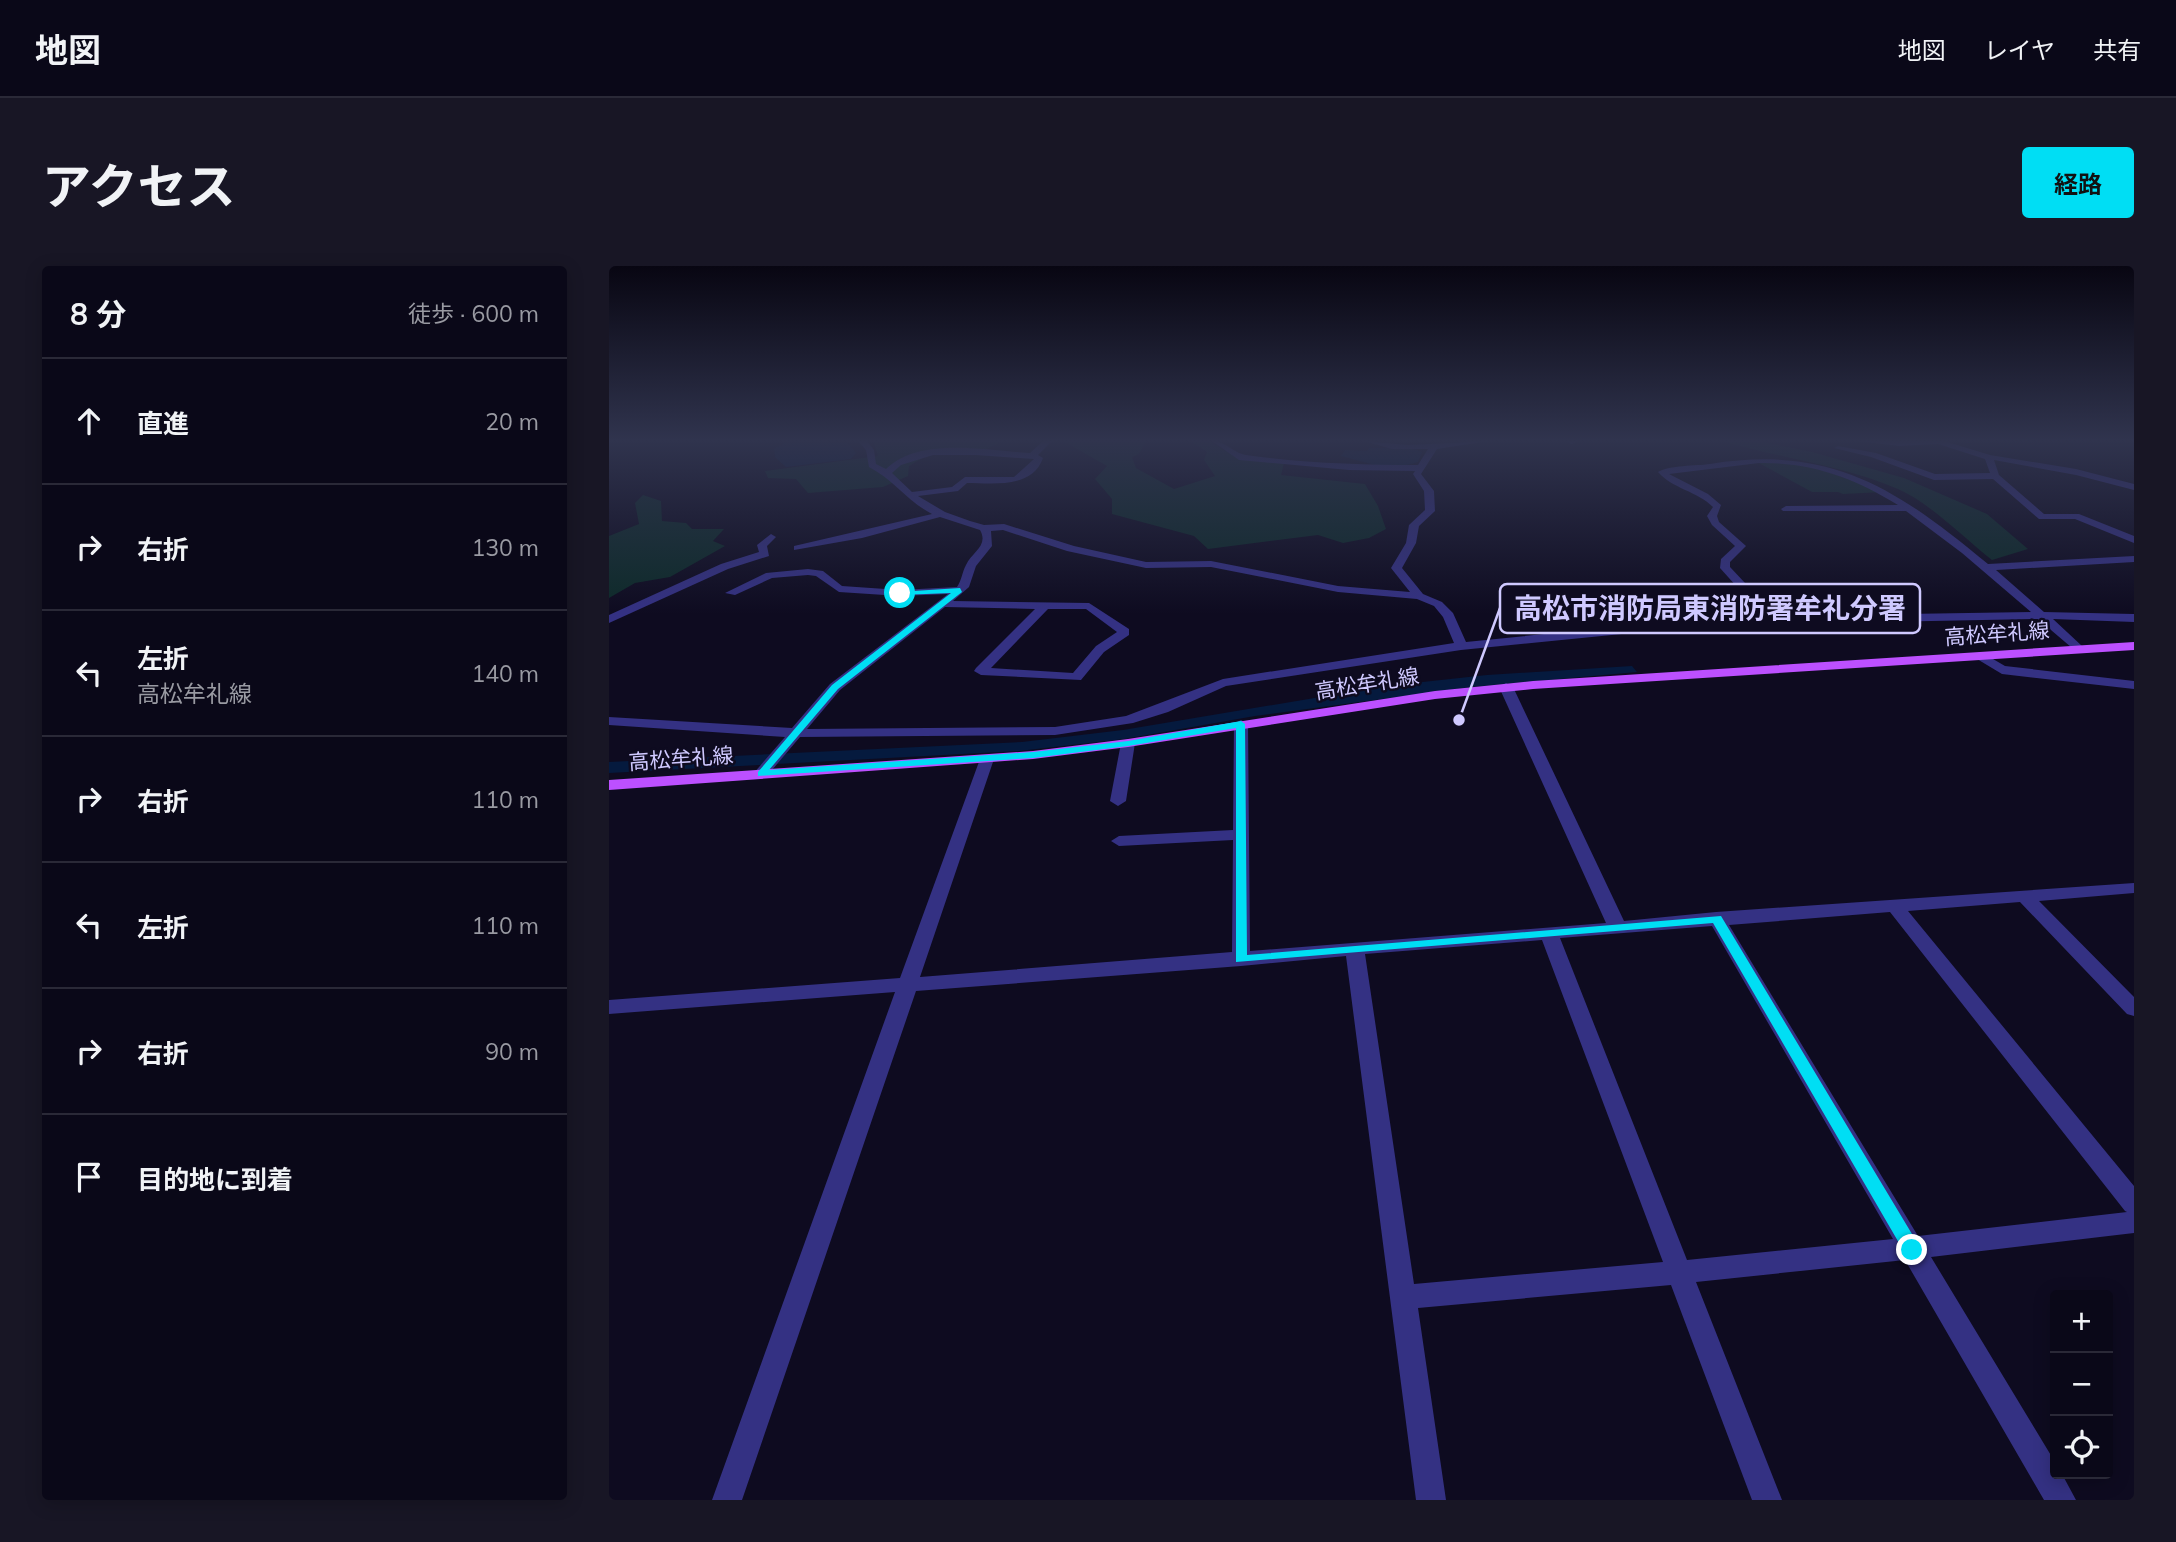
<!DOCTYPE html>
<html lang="ja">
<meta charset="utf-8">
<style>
:root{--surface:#0a0818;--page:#181625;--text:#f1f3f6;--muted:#999aa2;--line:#2a2937;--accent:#00def4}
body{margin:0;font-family:Mulish,"Noto Sans JP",sans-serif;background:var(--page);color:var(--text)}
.controls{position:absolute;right:21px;bottom:21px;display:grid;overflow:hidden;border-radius:7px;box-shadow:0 4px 18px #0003}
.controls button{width:63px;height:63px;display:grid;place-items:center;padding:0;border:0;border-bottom:2px solid var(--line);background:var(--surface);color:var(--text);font:35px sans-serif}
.stop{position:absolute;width:21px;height:21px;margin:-16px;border:5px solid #00def4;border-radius:50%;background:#fff}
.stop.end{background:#00def4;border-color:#fff;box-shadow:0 2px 7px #0008}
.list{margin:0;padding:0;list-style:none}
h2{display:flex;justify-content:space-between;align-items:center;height:91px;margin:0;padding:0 28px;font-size:30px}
h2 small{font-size:23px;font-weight:400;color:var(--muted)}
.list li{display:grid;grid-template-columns:46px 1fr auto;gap:21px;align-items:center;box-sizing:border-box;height:126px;padding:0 28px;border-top:2px solid var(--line)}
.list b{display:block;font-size:26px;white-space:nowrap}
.list p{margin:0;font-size:23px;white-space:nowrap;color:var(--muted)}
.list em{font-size:23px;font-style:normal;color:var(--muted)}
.icon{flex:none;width:38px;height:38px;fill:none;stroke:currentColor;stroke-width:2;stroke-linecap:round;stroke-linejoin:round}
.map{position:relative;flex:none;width:1525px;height:1234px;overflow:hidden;border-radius:7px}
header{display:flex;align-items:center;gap:42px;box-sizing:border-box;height:98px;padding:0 35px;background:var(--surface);border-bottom:2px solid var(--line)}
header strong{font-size:33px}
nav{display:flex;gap:38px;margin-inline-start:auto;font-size:24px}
.intro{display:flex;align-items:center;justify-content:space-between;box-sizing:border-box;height:168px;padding:0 42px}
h1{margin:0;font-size:49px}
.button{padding:18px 32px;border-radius:7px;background:var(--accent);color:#111;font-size:24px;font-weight:700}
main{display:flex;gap:42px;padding:0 42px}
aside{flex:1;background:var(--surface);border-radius:7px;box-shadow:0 4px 18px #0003}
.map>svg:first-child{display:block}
.green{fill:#0d2a29}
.water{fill:#051a3e}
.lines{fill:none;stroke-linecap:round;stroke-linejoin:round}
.minor{fill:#343183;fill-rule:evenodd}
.major{fill:#bc50ff;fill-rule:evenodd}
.route{fill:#00def4}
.labels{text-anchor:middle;stroke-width:5;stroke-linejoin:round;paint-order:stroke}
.far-street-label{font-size:21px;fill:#cfc9ff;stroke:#0e0b20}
.leader{fill:none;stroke:#cfc9ff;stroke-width:2.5}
.callout-dot{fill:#cfc9ff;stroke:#0e0b20;stroke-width:2.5}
.callout{fill:#0e0b20;stroke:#cfc9ff;stroke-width:2.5}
.callout-label{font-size:28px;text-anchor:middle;font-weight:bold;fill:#cfc9ff}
</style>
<header>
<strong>地図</strong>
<nav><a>地図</a><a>レイヤ</a><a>共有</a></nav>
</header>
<div class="intro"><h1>アクセス</h1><a class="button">経路</a></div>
<main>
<aside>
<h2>8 分<small>徒歩 · 600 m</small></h2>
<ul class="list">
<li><svg class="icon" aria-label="ahead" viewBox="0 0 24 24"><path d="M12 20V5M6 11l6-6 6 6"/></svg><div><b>直進</b></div><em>20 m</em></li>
<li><svg class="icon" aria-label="right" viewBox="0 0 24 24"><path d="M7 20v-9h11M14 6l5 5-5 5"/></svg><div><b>右折</b></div><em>130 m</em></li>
<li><svg class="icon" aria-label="left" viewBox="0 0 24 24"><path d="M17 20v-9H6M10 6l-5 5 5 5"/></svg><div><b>左折</b><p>高松牟礼線</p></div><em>140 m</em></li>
<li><svg class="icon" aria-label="right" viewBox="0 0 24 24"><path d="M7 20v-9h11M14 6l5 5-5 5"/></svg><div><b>右折</b></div><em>110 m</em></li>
<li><svg class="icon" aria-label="left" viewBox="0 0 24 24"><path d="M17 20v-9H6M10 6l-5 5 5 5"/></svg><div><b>左折</b></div><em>110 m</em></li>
<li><svg class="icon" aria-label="right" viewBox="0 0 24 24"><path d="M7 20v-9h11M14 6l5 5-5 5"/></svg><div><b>右折</b></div><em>90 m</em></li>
<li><svg class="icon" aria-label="arrive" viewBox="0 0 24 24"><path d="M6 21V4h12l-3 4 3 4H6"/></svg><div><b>目的地に到着</b></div></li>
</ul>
</aside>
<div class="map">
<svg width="1525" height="1234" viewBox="0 0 1525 1234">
<rect width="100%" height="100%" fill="#0e0b20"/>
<path class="green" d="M262,175H394L373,185L320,184L315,191L300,200L299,210L274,221L199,227L187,213L159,212L156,205L269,190L265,177Z
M454,175H537L530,188L523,191L527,202L565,223L606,210L595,194L598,186L582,175H600L630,193L675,197L672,209L756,218L769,240L777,263L760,272L734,277L709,269L599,283L585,270L503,248V233L486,213L498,200Z
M1113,175H1149L1203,186L1295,212L1378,248L1419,283L1383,294C1355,272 1321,237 1289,223C1233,199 1171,192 1113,175Z
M1163,194L1200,199L1274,226L1234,228L1229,226H1203L1146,195Z
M34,229L52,235L53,255L77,257L83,263H115L104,275L116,280L61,311L26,317L0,332V270L30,258L26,237Z"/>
<path class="water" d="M179,175L238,176L247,187L242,193L177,201L166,191L165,183Z
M760,182H802L813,186L809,196L794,200L766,199L732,190L736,184L758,185Z
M1023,400L1028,406L863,421L646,450L515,473L410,485L0,507V496L413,476L514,464L777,420L878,409Z"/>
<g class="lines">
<path class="minor" d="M249,175H258L265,184L267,198L277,203C312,170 377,185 421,187L434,175H443L429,189L434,192C423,223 384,217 358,217L349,225L309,230L336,246L361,255L375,259L395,258L465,280L537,296L602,295L729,320L801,326L782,302L797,277L800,259L816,244L815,225L804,208L806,205L740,204L630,194L603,175C617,175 624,187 637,189C694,197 752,199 809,199L819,183H783L755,175L799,179L880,175L828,183L812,208L825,225L826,245L810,260L807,277L793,302L814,328L833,336L844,347L857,376L1063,355L1155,351L1111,302L1112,293L1126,280L1103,259L1098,250L1104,241C1088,225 1064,223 1049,206C1061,199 1086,200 1101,198C1224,178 1289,224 1379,298L1525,290V296L1387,304L1435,346L1525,348V356L1444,353L1473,380L1475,383L1469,387L1429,353L1164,358L1063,363L852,384L617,420L559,446L524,457L446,469L191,471L157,511L152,513L144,508L176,471L0,459V451L183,462L221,418L339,328L291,330L230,326L207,310L199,309L163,312L126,329L116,327L157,307L199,303L214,305L233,320L291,324L348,321C353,314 353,306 357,299C363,286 380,280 371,264L331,251L253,272L185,284V280L323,248C298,235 285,214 260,201L257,184ZM324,189H367L425,193L405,211H356L343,221L303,226L283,207L292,199ZM1150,197C1202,196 1246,212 1289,239L1177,240L1172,243L1174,245H1297L1353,287L1422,346L1167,350L1121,301V296L1137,280L1110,256L1108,250L1112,239L1099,228L1060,208ZM394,264L458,285L537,302L602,301L729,326L808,333L825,340L834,351L845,377L614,413L517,450L446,461L198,463L231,424L336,341L426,343L367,402L365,405L372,409L472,414L495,386L520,369V363L480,337L344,335L360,321L367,300L383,280L382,265ZM439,343H477L508,366L487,380L464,407L382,402Z
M957,175H967V176L963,178Z
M1249,175H1335L1381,189L1467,203L1525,218V224L1467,209L1385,194L1390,209L1435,248H1470L1525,270V277L1466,253H1430L1384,213L1325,214L1262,191L1225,182L1229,180L1267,187L1326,208L1381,207L1376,193L1329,178L1290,180Z
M162,268L167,271L158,280L160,290L119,303L0,357V349L112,298L150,286L148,279Z
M1372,386L1396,400L1525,415V423L1393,408L1368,393L1366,390Z
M897,417L904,421L1015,655L1107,646L1525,617V627L1430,635L1525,731V750L1518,748L1411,636L1299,645L1525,920V967L1322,991L1446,1196V1208H1453L1467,1234H1435L1296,994L1087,1016L1173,1234H1143L1062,1019L809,1042L837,1234H807L737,690L632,700L307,725L133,1234H103L286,726L0,748V734L291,712L371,493L378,489L385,493L311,711L623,686L624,574L510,580L502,575L510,570L624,564L625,458L632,454L639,458L641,685L997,657L890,421ZM1281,646L1516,945L1518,946L1309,970L1120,659ZM1103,660L1284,973L1078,994L951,672ZM933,674L1054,996L805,1018L756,688Z
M519,473L526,477L517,535L509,540L501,535L512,477Z"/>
<path class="major" d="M1525,376V384L924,423L826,433L519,481L424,493L0,524V514L424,485L519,473L826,425L924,415Z"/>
</g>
<linearGradient id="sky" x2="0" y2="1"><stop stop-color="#080612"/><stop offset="0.5" stop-color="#30344e"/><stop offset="1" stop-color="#30344e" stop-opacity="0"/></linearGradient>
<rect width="1525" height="348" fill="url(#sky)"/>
<path class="route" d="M351,322L353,326L229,423L160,504L424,486L519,475L632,455L636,458L638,689L1112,650L1309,978L1311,984L1309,989L1303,991L1297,989L1104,657L627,696V462L519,480L424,492L149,510V506L223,419L342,327L291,329L289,326Z"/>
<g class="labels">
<g class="far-street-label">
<text transform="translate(1388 368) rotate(-4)" y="7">高松牟礼線</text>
<text transform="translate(758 418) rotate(-9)" y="7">高松牟礼線</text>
<text transform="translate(72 493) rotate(-4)" y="7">高松牟礼線</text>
</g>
</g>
<path class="leader" d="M850 454L891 342"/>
<circle class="callout-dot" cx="850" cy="454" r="7"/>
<rect class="callout" x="891" y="318" width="420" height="49" rx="7"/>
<g class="callout-label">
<text x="1101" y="352">高松市消防局東消防署牟礼分署</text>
</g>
</svg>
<div class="controls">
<button>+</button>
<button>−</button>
<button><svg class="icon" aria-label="locate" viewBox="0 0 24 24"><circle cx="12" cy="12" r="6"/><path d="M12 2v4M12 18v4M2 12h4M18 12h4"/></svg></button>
</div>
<div class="stop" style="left:291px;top:327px"></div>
<div class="stop end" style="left:1303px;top:984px"></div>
</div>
</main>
